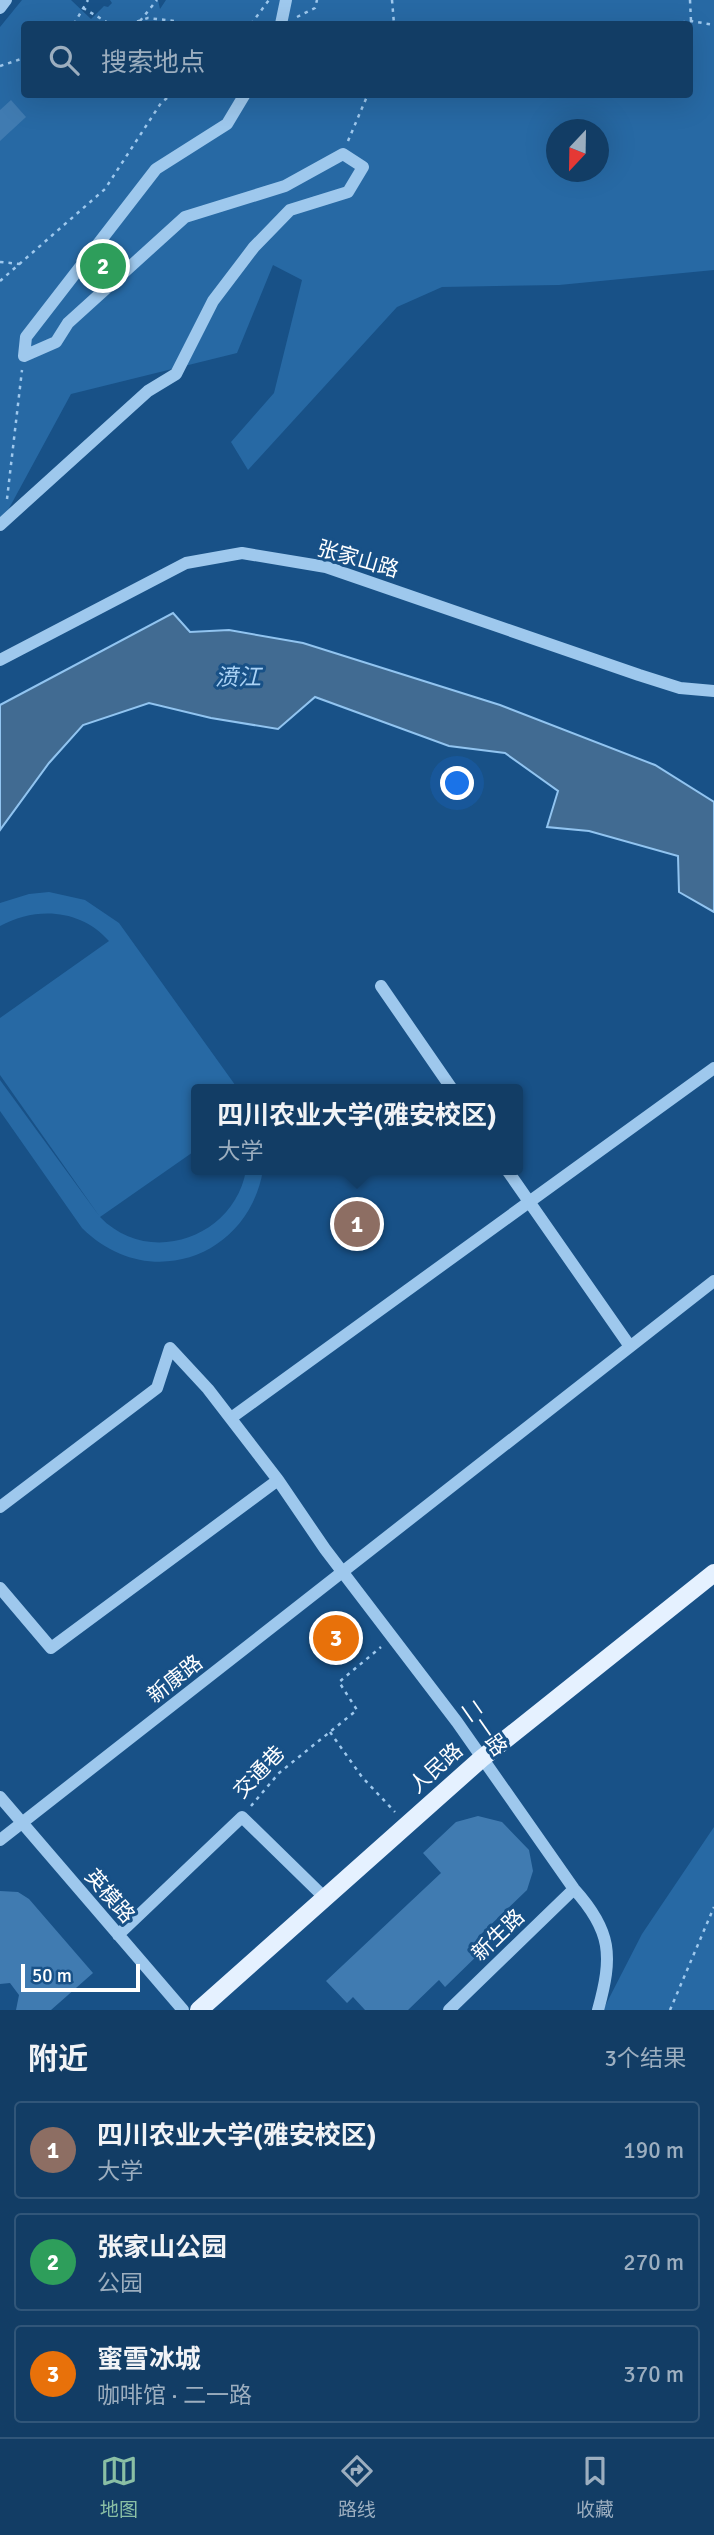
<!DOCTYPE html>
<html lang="zh">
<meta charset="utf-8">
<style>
:root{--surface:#123d65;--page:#1b446b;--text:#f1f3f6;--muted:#9caebf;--line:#315679;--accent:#8abfa5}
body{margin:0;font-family:Signika,"Noto Sans SC",sans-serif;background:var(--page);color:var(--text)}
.compass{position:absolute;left:546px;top:119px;width:63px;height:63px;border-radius:50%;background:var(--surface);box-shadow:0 7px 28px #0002;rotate:202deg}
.scale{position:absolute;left:21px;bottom:18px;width:119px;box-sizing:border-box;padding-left:7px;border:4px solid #fff;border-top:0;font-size:19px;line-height:24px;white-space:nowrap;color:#fff;-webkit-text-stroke:5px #185187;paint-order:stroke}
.you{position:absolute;left:458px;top:784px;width:24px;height:24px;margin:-18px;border:5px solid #fff;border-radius:50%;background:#1a73e8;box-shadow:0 0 0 10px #1a73e833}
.badge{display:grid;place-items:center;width:46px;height:46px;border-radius:50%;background:var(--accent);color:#fff;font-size:23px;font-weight:700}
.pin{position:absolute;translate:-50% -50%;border:4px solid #fff;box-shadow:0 2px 7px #0006}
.popup{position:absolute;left:191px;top:1084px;width:332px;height:91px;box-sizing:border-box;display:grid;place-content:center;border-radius:7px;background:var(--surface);filter:drop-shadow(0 2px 5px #0005);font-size:23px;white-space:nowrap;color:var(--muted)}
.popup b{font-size:26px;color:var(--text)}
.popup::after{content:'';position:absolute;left:50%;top:100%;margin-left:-14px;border:14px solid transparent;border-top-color:var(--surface)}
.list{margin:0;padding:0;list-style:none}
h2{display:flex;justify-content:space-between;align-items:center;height:91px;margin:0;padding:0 28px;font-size:30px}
h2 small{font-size:23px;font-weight:400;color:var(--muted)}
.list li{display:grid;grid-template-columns:46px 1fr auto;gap:21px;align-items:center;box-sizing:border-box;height:98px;margin:0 14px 14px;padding:0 14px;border:2px solid var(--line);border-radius:7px}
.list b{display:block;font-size:26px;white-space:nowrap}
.list p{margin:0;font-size:23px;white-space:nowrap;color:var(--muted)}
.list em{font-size:23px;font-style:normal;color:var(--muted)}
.icon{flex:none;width:38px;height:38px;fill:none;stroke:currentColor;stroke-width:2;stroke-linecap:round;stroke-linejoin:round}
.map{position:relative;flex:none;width:714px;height:2010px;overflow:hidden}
.search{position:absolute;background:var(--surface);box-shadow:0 7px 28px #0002;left:21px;right:21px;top:21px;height:77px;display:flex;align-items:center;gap:18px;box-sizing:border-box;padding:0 24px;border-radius:7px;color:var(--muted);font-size:26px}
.sheet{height:427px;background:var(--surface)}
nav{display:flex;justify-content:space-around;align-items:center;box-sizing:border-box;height:98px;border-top:2px solid var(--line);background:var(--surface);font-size:19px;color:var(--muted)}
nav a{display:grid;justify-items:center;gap:4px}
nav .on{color:var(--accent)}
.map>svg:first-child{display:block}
.green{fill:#2769a4;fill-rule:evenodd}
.water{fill:#416b92;stroke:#91c4f0;stroke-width:2}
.building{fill:#407bb1}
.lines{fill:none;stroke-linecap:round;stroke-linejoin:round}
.path{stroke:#9ec8ed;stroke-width:2.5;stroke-dasharray:3.5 5;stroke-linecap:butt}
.minor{stroke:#9ec8ed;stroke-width:12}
.major{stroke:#e5f1ff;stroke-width:18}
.labels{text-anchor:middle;stroke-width:6;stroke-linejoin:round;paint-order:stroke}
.street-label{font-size:21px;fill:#fff;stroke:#185187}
.water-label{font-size:23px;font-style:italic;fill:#aad2f5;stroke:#185187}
</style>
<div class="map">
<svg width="714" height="2010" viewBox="0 0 714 2010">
<rect width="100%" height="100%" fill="#185187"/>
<path class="green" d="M22,0H71L91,19L104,6L108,7L112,3L110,0H158L160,9L166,0H714V270L559,285L442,287L397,307L248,470L231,442L274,393L302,280L273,265L237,353L71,394L0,525V27ZM24,24H690V94H24ZM556,130H598V172H556Z
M49,892L85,900L119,923L238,1089H196V1150L100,1217C149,1268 235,1237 246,1170H263C248,1259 147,1293 82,1228L0,1111V1080L100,1217L0,1075V1018L109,941C81,909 36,906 0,926V903L29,894Z
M714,1827V2010H603L642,1934Z"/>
<path class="water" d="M173,613L190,632L229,630L303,643L500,705L655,765L714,802V912L679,892L678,856L589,831L547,827L558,791L505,753L449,746L315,697L278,729L211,718L149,703L83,725L49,763L0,830V705Z"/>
<path class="building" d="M11,100L26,117L0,141V110Z
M478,1816L502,1822L529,1850L533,1871L527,1890L478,1937L487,1946L445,1987L439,1980L408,2010H365L353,1997L347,2003L326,1981L441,1873L423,1853L456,1822Z
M0,1891L18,1892L29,1899L93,1973L51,2010H16L19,1995L10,1983L0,1984Z"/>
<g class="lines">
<path class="path" d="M392,0L394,24
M690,0L691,21
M83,8L110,24
M297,17L315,8L317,0
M140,21L157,0
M74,24L88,0
M129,24L148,18L174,21L177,24
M251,24L269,0
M673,24L691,21L714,25
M0,66L24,58
M348,141L368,94
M0,262L20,264
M0,281L105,189L161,103L172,94
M7,499L22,370
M330,1732L362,1777L395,1812
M251,1806L279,1773L357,1710L339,1682L381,1647
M670,2010L714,1907"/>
<path class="minor" d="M0,8L6,0
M281,24L286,0
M0,525L148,391L176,374L213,301L254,247L290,210L348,192L363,167L343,154L285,186L185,217L68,323L56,342L24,356L26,337L156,169L227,124L245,94
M0,660L186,563L242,553L326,567L639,675L680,688L714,691
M381,986L452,1089
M507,1170L629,1345
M231,1418L714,1068
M0,1507L157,1388L170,1348L208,1389L278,1480L325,1549L457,1722L574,1889C612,1931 613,1956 598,2010
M0,1588L51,1648L278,1480
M0,1797L183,2010
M0,1840L714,1281
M118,1935L242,1817L325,1898
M449,2010L574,1889"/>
<path class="major" d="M199,2010L481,1759L714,1573"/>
</g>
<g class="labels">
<g class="street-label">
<text transform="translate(358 559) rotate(16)" y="7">张家山路</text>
<text transform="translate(175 1679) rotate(-38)" y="7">新康路</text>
<text transform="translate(484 1728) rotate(55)" y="7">二一路</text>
<text transform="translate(436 1768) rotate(-42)" y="7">人民路</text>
<text transform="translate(259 1772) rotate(-46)" y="7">交通巷</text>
<text transform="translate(110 1896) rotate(49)" y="7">英模路</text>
<text transform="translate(498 1935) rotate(-44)" y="7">新生路</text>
</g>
<g class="water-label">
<text x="238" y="685">𣸣江</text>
</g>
</g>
</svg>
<svg class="compass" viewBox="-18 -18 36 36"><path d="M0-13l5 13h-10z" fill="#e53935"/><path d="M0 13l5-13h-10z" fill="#9caebf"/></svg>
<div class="scale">50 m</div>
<div class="you"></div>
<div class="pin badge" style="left:357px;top:1224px;background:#8d6e63">1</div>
<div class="popup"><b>四川农业大学(雅安校区)</b>大学</div>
<div class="pin badge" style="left:103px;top:266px;background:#2e9e5b">2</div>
<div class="pin badge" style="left:336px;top:1638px;background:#e8710a">3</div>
<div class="search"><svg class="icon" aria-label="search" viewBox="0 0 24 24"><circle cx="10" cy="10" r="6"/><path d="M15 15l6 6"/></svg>搜索地点</div>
</div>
<section class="sheet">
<h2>附近<small>3个结果</small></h2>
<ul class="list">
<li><span class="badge" style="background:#8d6e63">1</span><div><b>四川农业大学(雅安校区)</b><p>大学</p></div><em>190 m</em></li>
<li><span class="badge" style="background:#2e9e5b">2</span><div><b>张家山公园</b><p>公园</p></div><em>270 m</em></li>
<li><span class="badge" style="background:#e8710a">3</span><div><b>蜜雪冰城</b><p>咖啡馆 · 二一路</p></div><em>370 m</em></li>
</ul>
</section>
<nav>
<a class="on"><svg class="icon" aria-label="map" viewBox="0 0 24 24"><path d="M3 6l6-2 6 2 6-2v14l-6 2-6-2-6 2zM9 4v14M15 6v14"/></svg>地图</a>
<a><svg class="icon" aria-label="directions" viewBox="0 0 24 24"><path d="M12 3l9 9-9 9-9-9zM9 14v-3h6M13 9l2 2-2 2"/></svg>路线</a>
<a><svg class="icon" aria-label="saved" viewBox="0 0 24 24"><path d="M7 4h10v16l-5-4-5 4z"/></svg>收藏</a>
</nav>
